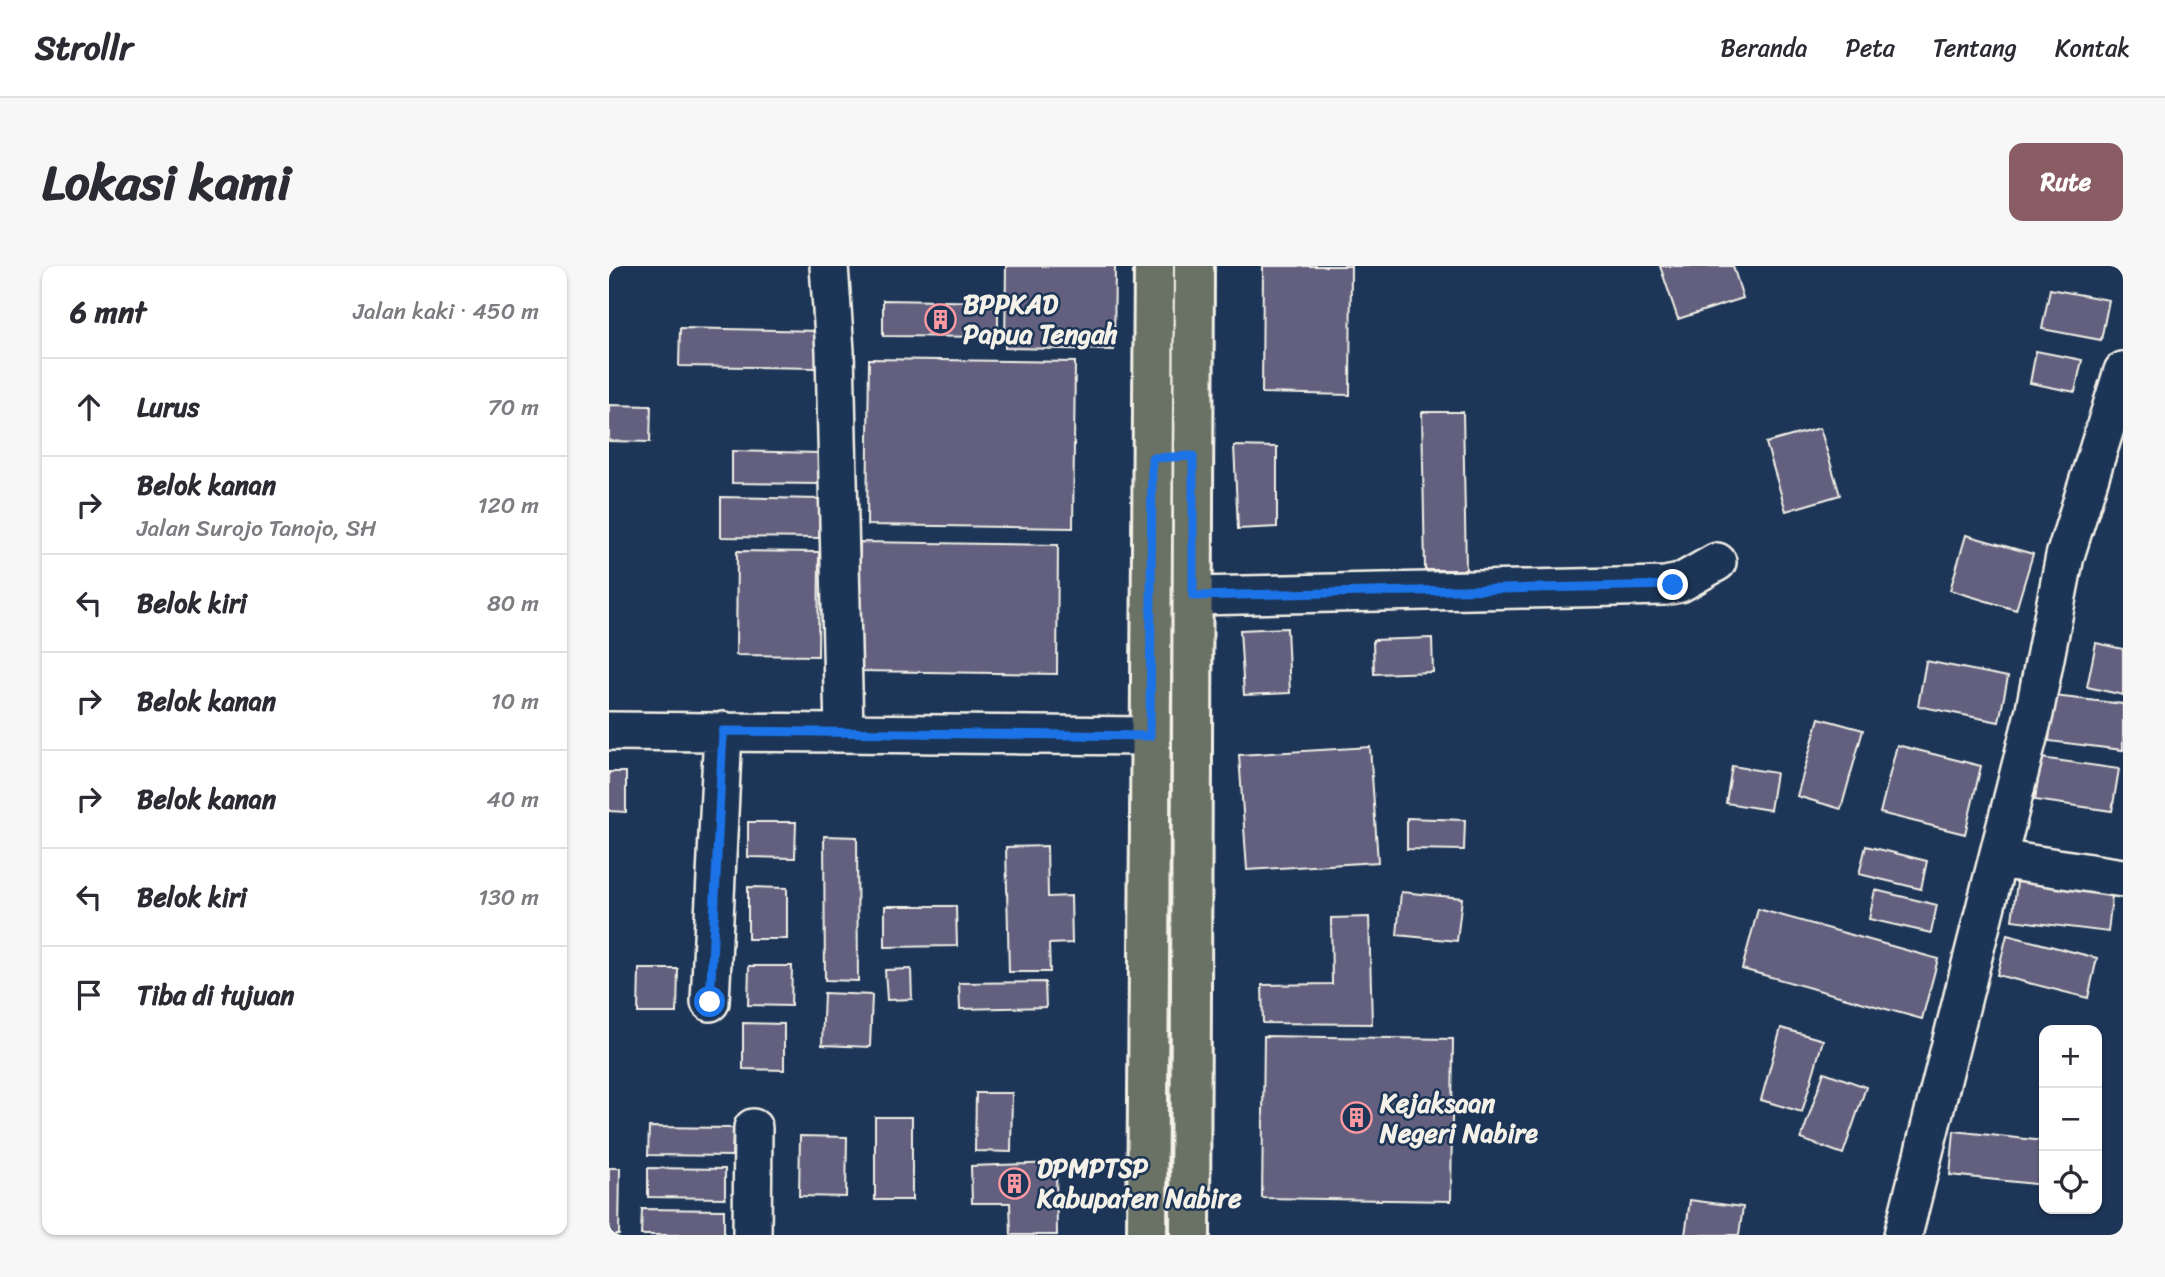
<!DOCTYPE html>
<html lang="id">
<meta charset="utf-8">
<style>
:root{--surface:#fff;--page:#f7f7f7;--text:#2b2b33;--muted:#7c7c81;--line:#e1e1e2;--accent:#8a5d65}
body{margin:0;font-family:Sriracha,sans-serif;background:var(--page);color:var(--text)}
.controls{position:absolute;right:21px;bottom:21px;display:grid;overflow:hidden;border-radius:14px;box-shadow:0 2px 5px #0004}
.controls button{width:63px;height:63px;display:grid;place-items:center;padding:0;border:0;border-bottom:2px solid var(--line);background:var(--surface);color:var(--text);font:35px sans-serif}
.stop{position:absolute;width:21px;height:21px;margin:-16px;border:5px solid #1a73e8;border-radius:50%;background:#fff}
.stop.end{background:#1a73e8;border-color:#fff;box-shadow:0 2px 7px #0008}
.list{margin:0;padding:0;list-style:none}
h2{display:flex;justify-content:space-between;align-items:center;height:91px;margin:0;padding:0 28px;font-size:30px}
h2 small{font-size:23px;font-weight:400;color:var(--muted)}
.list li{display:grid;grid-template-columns:46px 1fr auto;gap:21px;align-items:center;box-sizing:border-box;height:98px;padding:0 28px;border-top:2px solid var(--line)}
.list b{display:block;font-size:26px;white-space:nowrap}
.list p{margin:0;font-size:23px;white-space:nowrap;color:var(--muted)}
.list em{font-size:23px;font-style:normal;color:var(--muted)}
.icon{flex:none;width:38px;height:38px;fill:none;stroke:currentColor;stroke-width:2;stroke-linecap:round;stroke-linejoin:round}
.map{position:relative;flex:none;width:1514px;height:969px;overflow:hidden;border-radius:14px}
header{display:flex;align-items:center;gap:42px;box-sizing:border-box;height:98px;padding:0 35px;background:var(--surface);border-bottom:2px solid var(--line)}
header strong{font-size:33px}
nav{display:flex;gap:38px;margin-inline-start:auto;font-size:24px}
.intro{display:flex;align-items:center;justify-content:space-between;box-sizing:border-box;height:168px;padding:0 42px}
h1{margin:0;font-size:49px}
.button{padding:18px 32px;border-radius:14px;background:var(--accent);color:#fff;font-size:24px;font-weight:700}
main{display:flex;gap:42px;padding:0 42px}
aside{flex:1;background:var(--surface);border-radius:14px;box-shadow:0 2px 5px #0004}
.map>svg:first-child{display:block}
.building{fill:#63607f;stroke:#f4f1e8;stroke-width:2}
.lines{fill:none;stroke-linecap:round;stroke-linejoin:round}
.minor-casing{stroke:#f4f1e8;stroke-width:42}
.major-casing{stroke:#f4f1e8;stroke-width:44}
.minor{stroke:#1d3557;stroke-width:37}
.major{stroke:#6a7165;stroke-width:38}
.route{stroke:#1a73e8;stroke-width:9}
.labels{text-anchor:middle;stroke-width:5;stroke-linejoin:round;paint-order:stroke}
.poi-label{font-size:26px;font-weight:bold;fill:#f4f1e8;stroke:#1d3557;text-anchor:start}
</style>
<header>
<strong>Strollr</strong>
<nav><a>Beranda</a><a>Peta</a><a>Tentang</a><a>Kontak</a></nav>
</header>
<div class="intro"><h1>Lokasi kami</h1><a class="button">Rute</a></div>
<main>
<aside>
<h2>6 mnt<small>Jalan kaki · 450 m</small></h2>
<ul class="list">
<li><svg class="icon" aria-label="ahead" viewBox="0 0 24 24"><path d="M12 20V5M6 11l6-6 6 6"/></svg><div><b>Lurus</b></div><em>70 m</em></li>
<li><svg class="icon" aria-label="right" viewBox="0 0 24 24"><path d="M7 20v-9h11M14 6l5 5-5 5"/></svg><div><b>Belok kanan</b><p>Jalan Surojo Tanojo, SH</p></div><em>120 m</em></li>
<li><svg class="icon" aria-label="left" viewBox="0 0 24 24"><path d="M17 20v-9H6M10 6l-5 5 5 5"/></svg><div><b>Belok kiri</b></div><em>80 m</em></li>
<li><svg class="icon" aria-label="right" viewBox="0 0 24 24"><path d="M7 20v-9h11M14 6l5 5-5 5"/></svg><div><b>Belok kanan</b></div><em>10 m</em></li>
<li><svg class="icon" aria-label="right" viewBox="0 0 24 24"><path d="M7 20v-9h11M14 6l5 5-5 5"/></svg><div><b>Belok kanan</b></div><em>40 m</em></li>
<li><svg class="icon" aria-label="left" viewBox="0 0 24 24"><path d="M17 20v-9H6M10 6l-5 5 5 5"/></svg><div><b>Belok kiri</b></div><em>130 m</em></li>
<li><svg class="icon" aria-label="arrive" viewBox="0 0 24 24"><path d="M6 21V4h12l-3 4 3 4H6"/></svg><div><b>Tiba di tujuan</b></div></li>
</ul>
</aside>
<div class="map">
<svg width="1514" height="969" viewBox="0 0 1514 969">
<rect width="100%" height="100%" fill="#1d3557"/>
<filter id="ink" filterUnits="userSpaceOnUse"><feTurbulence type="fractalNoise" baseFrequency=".0143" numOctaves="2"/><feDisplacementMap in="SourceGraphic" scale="14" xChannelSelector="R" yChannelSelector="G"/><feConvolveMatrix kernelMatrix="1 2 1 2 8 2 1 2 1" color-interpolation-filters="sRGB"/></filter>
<g filter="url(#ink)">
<path class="building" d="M397,0H506L505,84L396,82Z
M654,0H742L741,129L653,127Z
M1051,0H1124L1134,32L1069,53Z
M1441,23L1500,34L1492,74L1433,63Z
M274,34L389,36V71L274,70Z
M71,62L209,65V102L70,100Z
M1427,85L1473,94L1466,126L1421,117Z
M260,93L466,96L464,262L258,259Z
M0,139L42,140L41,176L0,175Z
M813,146H854L857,304H816Z
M1211,162L1231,229L1177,245L1157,177Z
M625,180L668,181V261L629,263Z
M123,185L210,187V218L123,217Z
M112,231L211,233L210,272L112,271Z
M1357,269L1424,288L1407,344L1341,324Z
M251,276L449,279L448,408L250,405Z
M128,285L210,286L209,390L127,389Z
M678,362L681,427L635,429L631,364Z
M823,372L824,406L765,408L764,374Z
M1487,377L1514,383V429L1478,421Z
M1317,395L1399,411L1390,456L1309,440Z
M1445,430L1514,438V484L1440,475Z
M1210,452L1254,464L1232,543L1188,530Z
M1288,479L1372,500L1356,568L1271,547Z
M761,481L769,596L638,604L630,489Z
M1432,492L1510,503L1503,545L1426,534Z
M1123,500L1167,507L1161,544L1117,537Z
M0,506H17V546L0,545Z
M798,552L856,554L855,584L798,583Z
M139,556H187L186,592L139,591Z
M215,570L248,571L249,715L216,714Z
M438,580L439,631L462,630L463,677L440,678L441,706H400L397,581Z
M1257,580L1318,595L1312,623L1250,608Z
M1409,609L1504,621L1499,666L1403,654Z
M139,621L178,622V673H139Z
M1266,624L1328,639L1322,667L1260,653Z
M792,626L853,632L848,675L788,669Z
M276,640H347L348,680L276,681Z
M1149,643L1329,693L1313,753L1133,703Z
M760,651L763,758L654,757L653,719L723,718L722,652Z
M1398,669L1488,692L1479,732L1388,709Z
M140,700H183L182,740L139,739Z
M30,703H69L68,747H29Z
M302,703L303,733L278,734L276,704Z
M436,716L437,741L351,743L350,717Z
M215,727L263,729L261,781L213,779Z
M134,757L175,758V804L134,803Z
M1172,762L1214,774L1193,846L1152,834Z
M655,770L844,773L842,935L653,932Z
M1215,806L1257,821L1234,888L1192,873Z
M367,827H403L402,886L366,885Z
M266,851H303V934H266Z
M40,861L124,862L123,890L39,889Z
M1345,865L1435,875V919L1341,909Z
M191,870L238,871L237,931L190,930Z
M447,897L448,969H402L401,937H363L362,900Z
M0,902H11L10,969H0Z
M39,902L116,903V932L39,931Z
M1081,934L1134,941L1130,969H1076Z
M33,943L115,944V969H32Z"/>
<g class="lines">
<defs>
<path id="minor" d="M220,0L226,85L235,466
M584,330L1056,320L1071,317L1108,296
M0,465L541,470
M1389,593L1514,612
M101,736L114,465
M143,969L144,862
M1294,969L1425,448L1456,290L1514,105"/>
<path id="major" d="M538,969L545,0
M581,969L585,0"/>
</defs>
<use href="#minor" class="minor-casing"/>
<use href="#major" class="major-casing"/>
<use href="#minor" class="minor"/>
<use href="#major" class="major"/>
</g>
</g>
<g class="lines" filter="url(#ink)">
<path class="route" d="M101,736L114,465L541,470L543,192L584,190V330L1064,319"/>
</g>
<defs>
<symbol id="building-ring" viewBox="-11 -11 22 22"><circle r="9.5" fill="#1d3557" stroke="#ff9aa2" stroke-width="1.5"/><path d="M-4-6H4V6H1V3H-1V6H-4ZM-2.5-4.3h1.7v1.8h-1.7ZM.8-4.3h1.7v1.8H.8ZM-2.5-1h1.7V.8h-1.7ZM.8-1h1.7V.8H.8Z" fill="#ff9aa2"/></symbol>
</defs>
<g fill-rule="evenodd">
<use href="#building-ring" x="314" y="36" width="35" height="35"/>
<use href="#building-ring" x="730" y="834" width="35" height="35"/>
<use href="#building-ring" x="388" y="900" width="35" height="35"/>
</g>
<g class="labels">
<g class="poi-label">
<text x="354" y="47">BPPKAD<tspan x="354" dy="30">Papua Tengah</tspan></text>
<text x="771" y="846">Kejaksaan<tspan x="771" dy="30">Negeri Nabire</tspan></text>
<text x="428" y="911">DPMPTSP<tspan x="428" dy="30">Kabupaten Nabire</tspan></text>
</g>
</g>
</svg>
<div class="controls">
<button>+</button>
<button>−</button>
<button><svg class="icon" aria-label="locate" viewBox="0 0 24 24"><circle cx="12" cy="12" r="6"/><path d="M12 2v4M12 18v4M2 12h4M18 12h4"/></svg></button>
</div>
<div class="stop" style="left:101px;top:736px"></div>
<div class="stop end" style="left:1064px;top:319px"></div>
</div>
</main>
